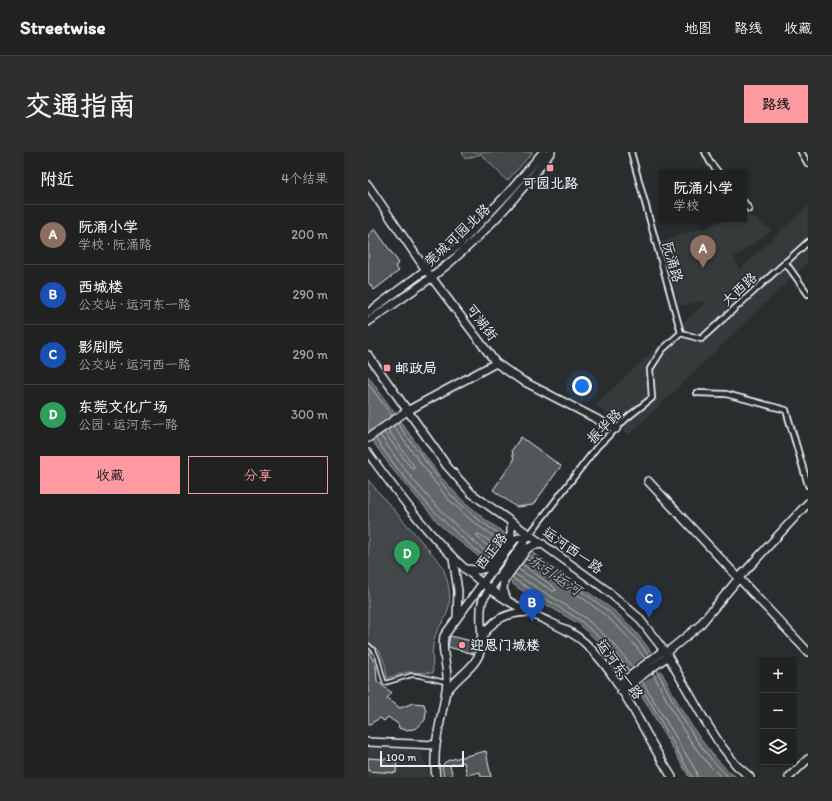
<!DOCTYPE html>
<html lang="zh">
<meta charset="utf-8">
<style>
:root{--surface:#202222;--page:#2d2f2f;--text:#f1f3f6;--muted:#a2a4a5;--line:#3d3f40;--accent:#ff9aa2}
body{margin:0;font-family:Itim,"LXGW WenKai TC",sans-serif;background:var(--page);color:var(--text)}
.controls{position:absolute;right:12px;bottom:12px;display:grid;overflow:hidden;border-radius:0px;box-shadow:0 1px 3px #0004}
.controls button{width:36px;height:36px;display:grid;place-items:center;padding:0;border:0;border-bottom:1px solid var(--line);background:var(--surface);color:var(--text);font:20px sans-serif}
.scale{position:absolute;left:12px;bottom:10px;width:84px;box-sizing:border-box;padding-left:4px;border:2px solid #e8f1f8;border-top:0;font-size:11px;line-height:14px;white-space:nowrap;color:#e8f1f8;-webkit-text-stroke:3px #2a2d2e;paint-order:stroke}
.you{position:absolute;left:214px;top:234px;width:14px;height:14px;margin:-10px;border:3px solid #fff;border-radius:50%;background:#1a73e8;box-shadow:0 0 0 6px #1a73e833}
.badge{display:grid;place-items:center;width:26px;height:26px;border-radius:50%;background:var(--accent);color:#fff;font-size:13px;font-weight:700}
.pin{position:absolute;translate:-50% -33px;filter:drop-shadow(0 1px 2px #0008)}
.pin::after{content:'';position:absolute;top:21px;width:14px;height:12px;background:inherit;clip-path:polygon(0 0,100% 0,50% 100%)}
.popup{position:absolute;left:291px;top:18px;width:88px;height:52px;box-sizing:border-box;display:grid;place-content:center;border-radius:0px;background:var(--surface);filter:drop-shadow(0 1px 3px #0005);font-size:13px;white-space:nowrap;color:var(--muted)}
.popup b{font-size:15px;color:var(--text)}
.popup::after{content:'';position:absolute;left:50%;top:100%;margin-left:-8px;border:8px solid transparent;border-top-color:var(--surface)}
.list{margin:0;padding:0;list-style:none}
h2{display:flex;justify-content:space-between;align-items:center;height:52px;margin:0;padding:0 16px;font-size:17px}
h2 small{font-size:13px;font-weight:400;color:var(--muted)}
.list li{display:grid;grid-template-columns:26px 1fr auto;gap:12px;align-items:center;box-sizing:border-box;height:60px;padding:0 16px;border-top:1px solid var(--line)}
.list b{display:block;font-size:15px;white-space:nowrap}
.list p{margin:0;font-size:13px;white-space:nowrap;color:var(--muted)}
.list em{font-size:13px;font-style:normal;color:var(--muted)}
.actions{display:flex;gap:8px;padding:12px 16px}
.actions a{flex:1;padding:9px 0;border:1px solid var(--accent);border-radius:0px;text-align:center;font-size:14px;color:var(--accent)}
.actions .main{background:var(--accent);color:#111}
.icon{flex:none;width:22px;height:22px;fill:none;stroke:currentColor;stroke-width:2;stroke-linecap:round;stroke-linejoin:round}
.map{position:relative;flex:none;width:440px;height:625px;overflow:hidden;border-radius:0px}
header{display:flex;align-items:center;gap:24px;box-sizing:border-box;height:56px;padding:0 20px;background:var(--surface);border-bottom:1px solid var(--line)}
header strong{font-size:19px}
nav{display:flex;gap:22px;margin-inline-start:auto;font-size:14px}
.intro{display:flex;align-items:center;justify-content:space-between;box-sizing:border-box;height:96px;padding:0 24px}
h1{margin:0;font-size:28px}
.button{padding:10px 18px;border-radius:0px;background:var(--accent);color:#111;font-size:14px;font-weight:700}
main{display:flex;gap:24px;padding:0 24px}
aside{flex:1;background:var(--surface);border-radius:0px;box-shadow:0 1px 3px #0004}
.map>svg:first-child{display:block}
.built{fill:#363a3b}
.green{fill:#424648;stroke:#959ca0}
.water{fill:#63686b;stroke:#989fa3}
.pier{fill:#2a2d2e}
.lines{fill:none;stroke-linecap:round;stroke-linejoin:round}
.shore{stroke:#b3bac0;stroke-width:1}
.building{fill:#535759;stroke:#e8f1f8}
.lane-casing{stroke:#e8f1f8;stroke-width:5.5}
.street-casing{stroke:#e8f1f8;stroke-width:8}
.secondary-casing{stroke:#e8f1f8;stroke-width:10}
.lane{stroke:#2a2d2e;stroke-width:2.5}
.street{stroke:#2a2d2e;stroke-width:4.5}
.secondary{stroke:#2a2d2e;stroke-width:7}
.poi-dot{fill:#ff9aa2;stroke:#2a2d2e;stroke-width:1.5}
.labels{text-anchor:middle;stroke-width:3.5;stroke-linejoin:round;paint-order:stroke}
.poi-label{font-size:14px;font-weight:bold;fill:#e8f1f8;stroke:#2a2d2e;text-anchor:start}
.street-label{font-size:14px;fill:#e8f1f8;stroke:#2a2d2e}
.water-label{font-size:15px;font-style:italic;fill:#acb3b9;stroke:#2a2d2e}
</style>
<header>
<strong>Streetwise</strong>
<nav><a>地图</a><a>路线</a><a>收藏</a></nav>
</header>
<div class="intro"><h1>交通指南</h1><a class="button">路线</a></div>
<main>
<aside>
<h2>附近<small>4个结果</small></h2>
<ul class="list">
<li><span class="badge" style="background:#8d6e63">A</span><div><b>阮涌小学</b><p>学校 · 阮涌路</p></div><em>200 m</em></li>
<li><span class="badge" style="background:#1a4fb4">B</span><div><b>西城楼</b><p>公交站 · 运河东一路</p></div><em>290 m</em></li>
<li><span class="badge" style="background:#1a4fb4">C</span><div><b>影剧院</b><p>公交站 · 运河西一路</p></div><em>290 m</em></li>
<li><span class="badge" style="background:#2e9e5b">D</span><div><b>东莞文化广场</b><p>公园 · 运河东一路</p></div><em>300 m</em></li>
</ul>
<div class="actions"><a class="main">收藏</a><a>分享</a></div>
</aside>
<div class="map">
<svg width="440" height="625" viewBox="0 0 440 625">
<rect width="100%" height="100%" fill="#2a2d2e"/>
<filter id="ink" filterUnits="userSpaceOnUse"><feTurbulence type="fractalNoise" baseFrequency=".025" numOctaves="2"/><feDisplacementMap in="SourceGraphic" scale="8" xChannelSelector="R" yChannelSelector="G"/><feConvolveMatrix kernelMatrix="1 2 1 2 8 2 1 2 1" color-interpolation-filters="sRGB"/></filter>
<g filter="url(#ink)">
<path class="built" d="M440,54V110L261,283L228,252L340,148L311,154L294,90L359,67H376V61H378L404,78L366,105L371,118Z
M0,595L52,599L59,614L62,625H0Z"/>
<path class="green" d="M94,0H165L139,29L113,2L97,7Z
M0,328L74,413C81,431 86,450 76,468C73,473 69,478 67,484C63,496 65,509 65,521L39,520L19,526L17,512L12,500L0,489Z"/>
<path class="water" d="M0,224L71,323L93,347L118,368L248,460C260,471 271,483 281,497C289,509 294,522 301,534C316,564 341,605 368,625H321L279,552L250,509L240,499L211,472L150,436L91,389L74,375L26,319L0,283Z"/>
<path class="pier" d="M138,380L165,400L141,432L114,411Z
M284,499L295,517L267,536L256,520Z"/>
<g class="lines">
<path class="shore" d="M0,231L24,264
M29,271L82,342L107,365L135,385
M25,274L79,346L104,369L132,389
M16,280L44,317H46V314L20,278
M12,283C43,329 79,369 122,403
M7,286C39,332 75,373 119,407
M126,399L109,385V382H111L129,394
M160,403C203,433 252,459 281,504
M158,407C200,437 248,463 277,507
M150,417L185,439L188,438L187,436L154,412
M147,422L216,465L247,493L265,516
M144,426L213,469L243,496L261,519
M289,518C308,556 329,597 361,625
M285,521C303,557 323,598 353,625
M274,529L328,619L329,625
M270,532L283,551L324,625"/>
</g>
<path class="building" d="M7,77L31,111L27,114L31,119L6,138L0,130V83Z
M153,285L193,314L165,353L148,355L125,338L146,308L144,298Z
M82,484L108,490L106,502L80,495Z
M0,498L8,514L9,529L24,541L19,546L32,556L45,551L56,552L58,559L57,568L52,573L46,577L37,578L31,576L30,572L20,565L16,569L12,566L0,573Z
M118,599L123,625H113L112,620L99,623L96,610L82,613L85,625H76L74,616L76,611L81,608Z
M0,606L29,608L28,621L0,619Z"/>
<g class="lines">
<defs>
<path id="lane" d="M0,493C13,502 11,517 17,531L44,523L52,524L77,530"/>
<path id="street" d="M263,0L313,181
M337,0L342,10L351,21
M433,0L440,12
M376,50L381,57
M417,110L440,142
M313,181L333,187L440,90
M329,241L358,242L418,258L440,333
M161,383L229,295L260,265L284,246L282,217L294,198L313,181"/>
<path id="secondary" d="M0,33L58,118L128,211L153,228L248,277
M0,161L91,93L144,37L175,0
M0,170C21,155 42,141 63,126C108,91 149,46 183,0
M0,203L79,314L103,341L237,437L270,465L298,501L336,567L352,592L368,613L382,625
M0,286L39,259L128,211
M0,301C37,351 76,406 128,441C140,450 154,457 167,463C184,472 203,478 217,491C254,525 276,583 304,625
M280,329L440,500
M85,406L90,439L89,465
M97,417L110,418L118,416L143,383V370
M139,448L135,437L136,429L160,396L167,393L175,392
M113,487C124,467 138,461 160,460
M298,501L331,474L371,426L440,351
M250,533L296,498
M253,539L300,504
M78,541C87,526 107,516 112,500C117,483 109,464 115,447L161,383
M0,590L68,593
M68,625C63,593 76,562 79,530C80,515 73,500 76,484L147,387L161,383
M421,625L440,607"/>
</defs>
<use href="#lane" class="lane-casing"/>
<use href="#street" class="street-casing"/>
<use href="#secondary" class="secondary-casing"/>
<use href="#lane" class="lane"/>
<use href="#street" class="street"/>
<use href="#secondary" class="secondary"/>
</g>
</g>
<g class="poi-dot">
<rect x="178" y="12" width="8" height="8" rx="2"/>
<rect x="15" y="212" width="8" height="8" rx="2"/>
<circle cx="94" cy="493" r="4"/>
</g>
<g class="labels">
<g class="poi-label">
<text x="182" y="36" text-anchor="middle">可园北路</text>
<text x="27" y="221">邮政局</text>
<text x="102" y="498">迎恩门城楼</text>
</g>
<g class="street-label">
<text transform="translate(89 83) rotate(-43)" y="5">莞城可园北路</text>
<text transform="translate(305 110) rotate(74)" y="5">阮涌路</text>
<text transform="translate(371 137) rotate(-42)" y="5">大西路</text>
<text transform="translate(114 170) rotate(53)" y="5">可湖街</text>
<text transform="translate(236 274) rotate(-45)" y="5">振华路</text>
<text transform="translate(205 398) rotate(35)" y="5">运河西一路</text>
<text transform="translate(123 399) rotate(-52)" y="5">西正路</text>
<text transform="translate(252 517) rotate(55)" y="5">运河东一路</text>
</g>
<g class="water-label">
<text transform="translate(187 423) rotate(34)" y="5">东引运河</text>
</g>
</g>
</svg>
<div class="controls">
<button>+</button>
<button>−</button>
<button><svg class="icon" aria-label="layers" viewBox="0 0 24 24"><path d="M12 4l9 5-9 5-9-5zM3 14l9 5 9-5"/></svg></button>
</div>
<div class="scale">100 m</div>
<div class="you"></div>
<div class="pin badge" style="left:335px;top:116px;background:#8d6e63">A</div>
<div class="popup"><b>阮涌小学</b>学校</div>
<div class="pin badge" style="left:164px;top:470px;background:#1a4fb4">B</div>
<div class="pin badge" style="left:281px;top:466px;background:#1a4fb4">C</div>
<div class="pin badge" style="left:39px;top:421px;background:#2e9e5b">D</div>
</div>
</main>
